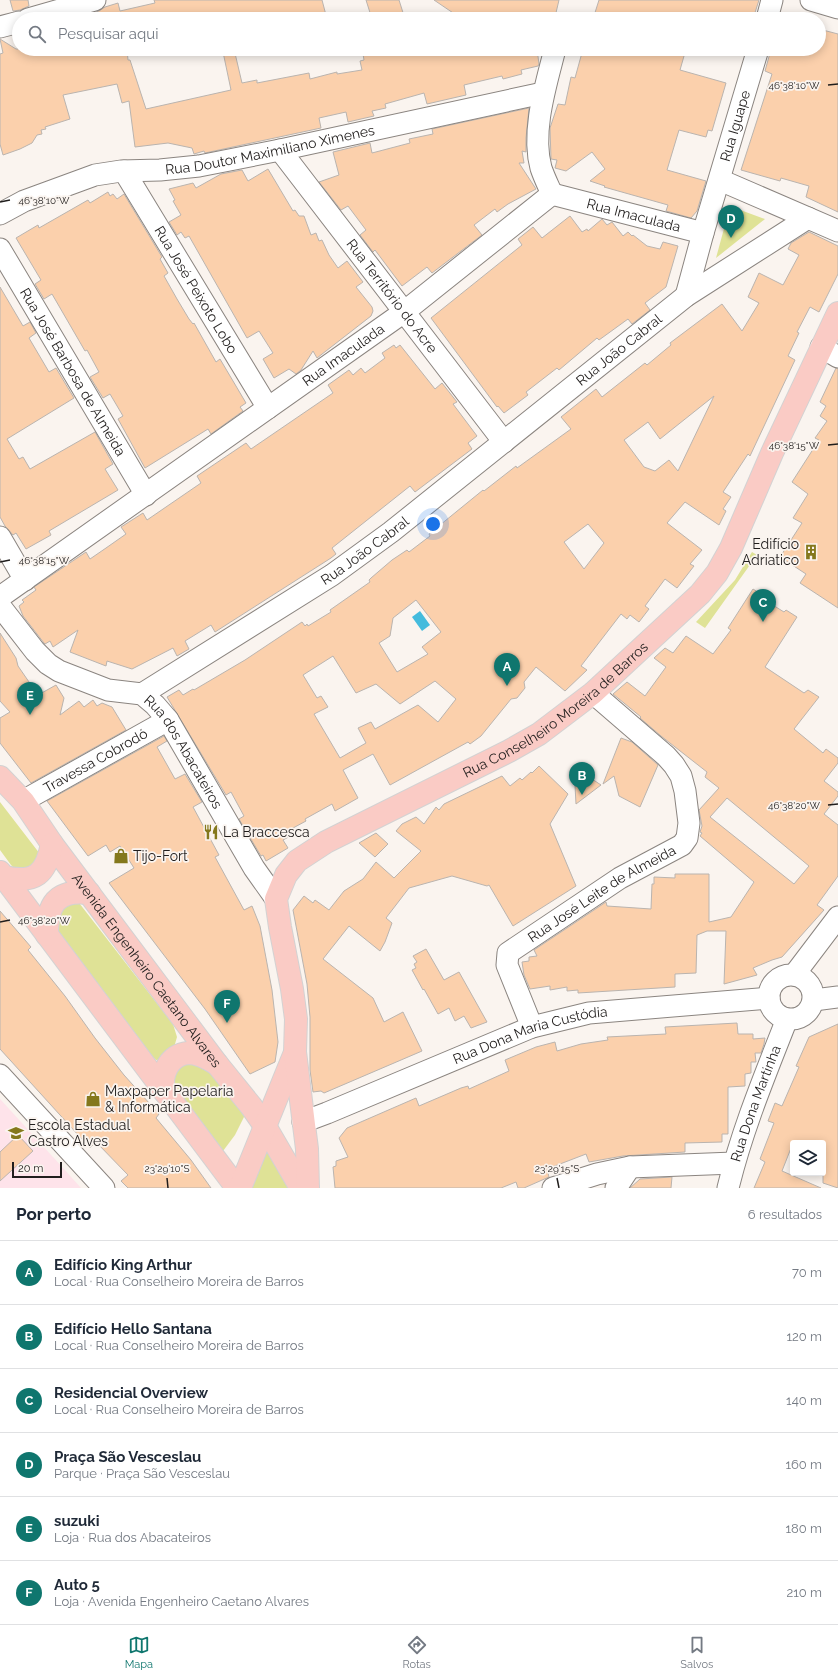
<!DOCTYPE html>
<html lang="pt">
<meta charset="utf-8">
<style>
:root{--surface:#fff;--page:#f6f6f7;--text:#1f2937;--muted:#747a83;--line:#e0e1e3;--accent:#0f766e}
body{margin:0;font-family:Raleway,sans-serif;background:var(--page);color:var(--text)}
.controls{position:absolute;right:12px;bottom:12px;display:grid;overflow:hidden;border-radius:4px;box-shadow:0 2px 10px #0003}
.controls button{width:36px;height:36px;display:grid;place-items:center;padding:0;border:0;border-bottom:1px solid var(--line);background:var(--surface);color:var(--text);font:20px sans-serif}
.scale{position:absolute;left:12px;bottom:10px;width:50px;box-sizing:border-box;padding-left:4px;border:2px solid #211e1d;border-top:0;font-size:11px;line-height:14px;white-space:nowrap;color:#211e1d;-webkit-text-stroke:3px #faf4ef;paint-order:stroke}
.you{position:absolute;left:433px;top:524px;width:14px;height:14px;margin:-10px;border:3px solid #fff;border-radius:50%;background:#1a73e8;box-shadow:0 0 0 6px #1a73e833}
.badge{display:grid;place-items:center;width:26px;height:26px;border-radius:50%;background:var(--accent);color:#fff;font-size:13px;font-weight:700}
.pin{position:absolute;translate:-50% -33px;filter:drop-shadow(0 1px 2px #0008)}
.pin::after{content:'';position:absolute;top:21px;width:14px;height:12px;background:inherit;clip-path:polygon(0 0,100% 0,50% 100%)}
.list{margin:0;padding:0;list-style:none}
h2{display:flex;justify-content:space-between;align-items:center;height:52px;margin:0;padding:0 16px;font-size:17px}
h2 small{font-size:13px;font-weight:400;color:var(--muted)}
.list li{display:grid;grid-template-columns:26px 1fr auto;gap:12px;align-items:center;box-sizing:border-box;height:64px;padding:0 16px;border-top:1px solid var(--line)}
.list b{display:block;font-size:15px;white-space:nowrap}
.list p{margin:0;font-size:13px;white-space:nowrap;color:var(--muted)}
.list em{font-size:13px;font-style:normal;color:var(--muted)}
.icon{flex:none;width:22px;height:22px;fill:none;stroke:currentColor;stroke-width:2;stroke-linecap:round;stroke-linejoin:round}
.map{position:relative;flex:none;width:838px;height:1188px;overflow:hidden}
.search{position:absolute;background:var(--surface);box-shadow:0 2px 10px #0003;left:12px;right:12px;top:12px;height:44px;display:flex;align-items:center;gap:10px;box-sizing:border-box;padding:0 14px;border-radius:22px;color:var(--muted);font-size:15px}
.sheet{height:436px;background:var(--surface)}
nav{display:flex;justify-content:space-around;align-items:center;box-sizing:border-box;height:56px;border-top:1px solid var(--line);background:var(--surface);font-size:11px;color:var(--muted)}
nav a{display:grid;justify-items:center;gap:2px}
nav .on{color:var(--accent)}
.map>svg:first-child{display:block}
.education{fill:#fee3ea}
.green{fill:#dfe296}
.water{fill:#4bd}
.building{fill:#fbd0ac;stroke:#bab4af;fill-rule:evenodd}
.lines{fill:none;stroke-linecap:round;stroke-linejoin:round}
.minor-casing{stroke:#8b8580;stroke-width:23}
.major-casing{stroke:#d3d2d2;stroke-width:24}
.minor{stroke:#fff;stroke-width:21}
.major{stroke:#facbc5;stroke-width:22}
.ticks{fill:none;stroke:#211e1d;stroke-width:1.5}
.labels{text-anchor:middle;stroke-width:3.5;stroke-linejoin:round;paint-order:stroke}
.street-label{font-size:14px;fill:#211e1d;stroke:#faf4ef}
.poi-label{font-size:14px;fill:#211e1d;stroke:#faf4ef;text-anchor:start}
.ticks-label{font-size:10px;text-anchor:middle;fill:#211e1d;stroke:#faf4ef;stroke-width:3.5;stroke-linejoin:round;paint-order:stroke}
</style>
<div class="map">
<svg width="838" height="1188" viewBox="0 0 838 1188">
<rect width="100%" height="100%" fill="#faf4ef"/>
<path class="education" d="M0,1099L63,1168L81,1188H0Z"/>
<path class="green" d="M735,208L765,219L716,258L728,214L731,210Z
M752,552L757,555L705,628L696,622L735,580Z
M0,802L40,854V866L20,874L11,865L0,850Z
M76,899L173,1024L177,1037L173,1051L166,1059L156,1060L146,1050L51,921L54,911Z
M183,1061L204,1062L245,1115L235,1135L223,1151L169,1079Z
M263,1142L288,1188H249Z"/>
<path class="water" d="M420,611L430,625L422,631L412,617Z"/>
<path class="building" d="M10,0H28L29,6L20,10L13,11Z
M154,0H322L327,19H75L99,11L105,7L118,3L120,11L155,3Z
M366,0H399L405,19H372Z
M434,0H559L555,17L545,19H462Z
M599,0H759L753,19H593Z
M819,29L838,34V212L806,197L809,186L781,178L780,181L741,170L772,74L765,71L770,53L773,54L775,49H819Z
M0,39L16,49H127L128,60H130L146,109L231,90L223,52L234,49L242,83L257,80V83L309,73L310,79L337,72V74L362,70L360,61L364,60L363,54L384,49H537L539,64L538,66L521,70L522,74L503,79L502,76L464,85L466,95L427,104L424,93L385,104L386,108L372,111L374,116L348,122L346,112L319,118L321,128L205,153L204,151L194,154L192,148L168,143L135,147L129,101L122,103L117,84L63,95L70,119L45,127L46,129L41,130L42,134L37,135L32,143L20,149L3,155L0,144V54L3,53Z
M583,49H686L680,70L726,83L712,131L708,130L706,137L679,130L667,170L706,181L697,211L691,218L666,211L668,205L604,187L605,186L590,181L605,169L592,152L566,171L555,168L557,160L551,159L550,128L558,104L565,105L571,77L575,78Z
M529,108L526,138V152L522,151L524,163H519L536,189L508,204L497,212L495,209L474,225L482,235L432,273L427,267L402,286L375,250L373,252L360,235L366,230L348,206L341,210L319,182L339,175L333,152L370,143L372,153L410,143L409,139L433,134L432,129Z
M268,169L293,211L295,210L299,216H304L311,235L316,233L319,241L322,240L329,255L338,268L347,261L363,282L356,287L372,307L373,311L371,316L317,358L313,351L301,370L296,374L289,369L274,378L263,359L273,353L259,331L247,338L189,236L185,238L181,232L177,235L169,222L181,215L173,201L175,200L169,189L193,183L196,188L221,174L242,170L248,181Z
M108,192L110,196L113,194L117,199L124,194L162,257L160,259L168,273L164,276L177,299L189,319L193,324L194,323L216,362L220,359L246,403L240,407L243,411L211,434L208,429L145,468L118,419L123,416L110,394L103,398L90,377L99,372L87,350L85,351L52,294L44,299L35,284L41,280L16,238L38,225L39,228L88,200L90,203Z
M570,216L582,232L587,229L588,231L602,219L607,225L612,222L623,236L628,232L632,236L633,235L647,246L660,249L663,242L678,246L666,287L645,303L650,310L632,324L628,319L599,340L597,338L559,370L557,368L526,392L528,395L504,413L498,406L497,407L431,318L522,245L518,239L533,227L542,238Z
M809,232L838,246V274L819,312L810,307L797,332L799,333L788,356L795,360L750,456L748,454L723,492L731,497L723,509L726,511L719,525L685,502L667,523L702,550L690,564L694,566L677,588L665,579L645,606L649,609L639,622L630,615L627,619L621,614L581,666L587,670L565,691L536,667L524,682L525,688L517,698L511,699L481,736L470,744L468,742L390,785L373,754L343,770L358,798L335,811L332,804L305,819L306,821L293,828L296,833L283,840L288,848L266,861L263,855L261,856L239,819L244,816L231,792L226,795L167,697L179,690L183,695L193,689L194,690L245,660L302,622L305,626L307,624L308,626L331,612L330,610L370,582L369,580L371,578L392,560L407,550L409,552L430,536L429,534L483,490L484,491L516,466L517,468L571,429L561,417L596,389L602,397L645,363L647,365L671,345L670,343L722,304L742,331L759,303L748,297L759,273L783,285L799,255L788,249L791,243ZM714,396L678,471L669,460L655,471L644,467L624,440L648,422L660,439ZM588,524L604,543L584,569L564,542ZM416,600L441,632L422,647L428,654L397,672L379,643L390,636L393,618ZM333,656L356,693L376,684L400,704L435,681L456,699L438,722L418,705L375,729L371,722L358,728L366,743L340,758L314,714L328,707L321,696L317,698L303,675Z
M0,287L23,326L30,322L36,333L29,338L49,372L56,368L74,398L7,439L19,459L23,457L30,469L95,432L113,464L105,469L118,490L49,531L51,535L26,549L16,533L13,535L5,526L0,517Z
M394,345L396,348L400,345L435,389L442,383L457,402L453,404L477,436L468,443L472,449L415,492L410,486L332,548L336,554L331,558L215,632L211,625L185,641L189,649L177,656L173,648L132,669L107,661L106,666L70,652L78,630L53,647L50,641L45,644L44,643L23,616L19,606L24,602L22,600L36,590L34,587L86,552L90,559L106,548L126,534L121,527L143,513L147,520L201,483L197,476L246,443L251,449L333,393L328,385L349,370L353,375L361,368L365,373L385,358L382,353Z
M836,368L838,369V608L800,583L806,574L780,557L802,523L793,518L808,494L792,482L819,440L815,438L827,421L820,416L826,406L820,402Z
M753,589L764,596L763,599L784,612L786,610L797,617L765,667L804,693L808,690L819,697L794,729L823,753L826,749L838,758V763L824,781L838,792V796L824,814L838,825V876L817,905L824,910L782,957L772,960L753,968L757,975L724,984L726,931H707L697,935L696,973L675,974V987L578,993V990L567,991V987L550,990V986L530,989L524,975L522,962L529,961V957L537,956L534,950L606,902L607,906L651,909L652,884H654V877L675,878V874H709V922L731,917L754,882L700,836L702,833L700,832L702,826L699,810L719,788L705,777L707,772L661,736L640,718L641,717L613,694L627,682L645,696L666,667L654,658L665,648L673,653L686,636L713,654L731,630L728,628ZM727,798L809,866L794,884L710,817Z
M0,633L16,658L18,666L38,695L56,685L64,698L60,715L79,701L84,707L93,700L97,706L102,703L112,707L126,730L31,783L0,743V718L10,712L0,701Z
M164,736L167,741L157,747L175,779L185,774L202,802L193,807L219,855L215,857L244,910L252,906L260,926L272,990L278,1042L275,1062L250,1074L205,1009L109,883L134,868L120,846L110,852L106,845L88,856L47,801Z
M621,738L632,742L658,765L640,807L619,796L614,776L603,784Z
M539,766L568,794L550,824L576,886L513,926L489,885L487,886L452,876L409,888L386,918L392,923L385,942L380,951L349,926L323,959L373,998L384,1022L403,1012L422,1051L324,1093L321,1091L313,1092L310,1070V1017L307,984L293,910L304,896L313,903L315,900L329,910L344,891L363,879L376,862L394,878L421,851L396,831L402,824L416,817L424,824L436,807L439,810L444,804L502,776L510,786L520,778L522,780L531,772L532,773Z
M574,767L601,785L576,804Z
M376,833L388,844L375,857L359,843Z
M0,911L31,947L28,950L65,996L95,1038L124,1075L159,1114L156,1118L191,1160L211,1188H128L121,1181L128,1175L96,1142L90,1148L0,1049Z
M426,949L444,980L459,972L487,1022L471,1028L464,1016L455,1021L449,1008L438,1014L424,989L423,990L412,970L416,968L414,964L417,962L413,956Z
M737,1023L738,1034H753V1039L765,1038L764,1044L761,1053H755L756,1062H751V1073L745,1074V1086L728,1087V1134H722V1142L685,1143V1152L623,1156L589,1162L586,1154L547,1169L549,1177L524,1188H518L516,1182L501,1188H335L333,1167L336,1166V1161L348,1157L339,1138L347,1128L416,1098L419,1106L461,1088L468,1086L469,1089L509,1071L505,1060L536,1047L555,1042L557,1051L581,1044L608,1040L607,1037L666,1034L665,1027Z
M838,1024V1188L823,1183V1143H793L782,1171L821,1188H754L765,1162L760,1159L774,1123L768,1121L775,1103L782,1106L799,1067L796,1066L809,1037Z
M18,1135L33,1151L0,1181V1152Z
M672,1177L671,1188H630L640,1179Z"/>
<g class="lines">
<defs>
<g id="minor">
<path d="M811,0L838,8"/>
<path d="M28,19L95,0"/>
<path d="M767,19L772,0"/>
<path d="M0,27L19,22"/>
<path id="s1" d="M280,150L504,442"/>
<path id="s2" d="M124,171L268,408"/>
<path d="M720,180L838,231"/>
<path d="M552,194C548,185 544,177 541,168C531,131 546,85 555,49"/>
<path id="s3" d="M0,214L24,201L95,175L121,171L160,170L199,166L280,150L543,93"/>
<path id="s4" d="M0,249L146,495"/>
<path id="s5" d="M686,296L703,233L758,49"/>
<path d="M821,347L838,357"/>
<path d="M0,537L25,580"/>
<path id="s6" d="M0,597L404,312L552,194L703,233"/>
<path id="s7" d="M0,606L35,651L48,664L59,671L108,690L142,694L155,705L168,720L254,868L276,899"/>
<path id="s8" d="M142,694L332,575L391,532L686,296L808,218"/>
<path id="s9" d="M23,801L168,720"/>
<circle cx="791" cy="997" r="22"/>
<path d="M794,975L838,917"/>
<path d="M814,1000L838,997"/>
<path id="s10" d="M532,1027L507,965L508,953L620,878L682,845L687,838L689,823L685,791L681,776L674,765L666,756L593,693"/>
<path d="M0,1075L104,1188"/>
<path id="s11" d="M303,1122L327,1113L532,1027L589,1013L769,998"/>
<path d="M553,1188L597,1174L630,1167L734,1163"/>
<path d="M616,1188L630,1167"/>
<path id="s12" d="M728,1188C742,1130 765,1075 787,1019"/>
</g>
<g id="major">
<path id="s13" d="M0,777L23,801L52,844L217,1064L251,1106L265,1126L301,1188"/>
<path d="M0,872L237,1188"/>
<path d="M4,877C35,884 46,874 52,844"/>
<path d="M47,935C47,905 56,889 89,893"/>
<path d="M164,1091C160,1074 169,1055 188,1053C199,1053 209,1059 217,1064"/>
<path d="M240,1188L294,1055"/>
<path id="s14" d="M308,1188L307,1149L295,1052L296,1019L292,989L280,927L276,899L286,875L297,861L326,842L509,751L539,734L593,693L700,594L717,573L731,548L772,453L838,313"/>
</g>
</defs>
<use href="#minor" class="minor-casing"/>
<use href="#major" class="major-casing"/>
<use href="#minor" class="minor"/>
<use href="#major" class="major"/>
</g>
<path class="ticks" d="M828,85L838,84M0,202L10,200M828,445L838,444M0,562L10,560M828,805L838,804M0,922L10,920M167,1178L168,1188M557,1178L559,1188"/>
<defs>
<symbol id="building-bare" viewBox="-9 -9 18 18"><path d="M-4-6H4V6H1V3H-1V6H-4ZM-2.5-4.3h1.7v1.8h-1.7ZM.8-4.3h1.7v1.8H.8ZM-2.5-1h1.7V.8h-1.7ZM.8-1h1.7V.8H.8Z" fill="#84781c" stroke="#faf4ef" stroke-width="2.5" paint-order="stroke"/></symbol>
<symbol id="restaurant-bare" viewBox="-9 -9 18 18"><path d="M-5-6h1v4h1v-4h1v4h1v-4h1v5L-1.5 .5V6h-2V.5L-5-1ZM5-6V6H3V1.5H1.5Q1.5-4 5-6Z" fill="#84781c" stroke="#faf4ef" stroke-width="2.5" paint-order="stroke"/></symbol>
<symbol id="shop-bare" viewBox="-9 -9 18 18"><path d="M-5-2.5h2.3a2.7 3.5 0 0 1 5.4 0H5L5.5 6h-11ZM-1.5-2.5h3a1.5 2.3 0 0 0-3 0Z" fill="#84781c" stroke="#faf4ef" stroke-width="2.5" paint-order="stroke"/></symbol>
<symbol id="school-bare" viewBox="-9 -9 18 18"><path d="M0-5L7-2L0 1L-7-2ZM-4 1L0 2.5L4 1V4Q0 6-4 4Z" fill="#84781c" stroke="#faf4ef" stroke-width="2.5" paint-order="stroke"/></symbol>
</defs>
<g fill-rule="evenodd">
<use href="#building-bare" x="800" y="541" width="22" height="22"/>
<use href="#restaurant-bare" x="200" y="821" width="22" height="22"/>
<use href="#shop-bare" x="110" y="845" width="22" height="22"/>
<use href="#shop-bare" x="82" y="1088" width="22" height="22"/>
<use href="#school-bare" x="5" y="1122" width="22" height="22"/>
</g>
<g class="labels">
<g class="street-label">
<text dy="5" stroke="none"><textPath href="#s5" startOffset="177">Rua Iguape</textPath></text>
<text dy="5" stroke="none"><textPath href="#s3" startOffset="280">Rua Doutor Maximiliano Ximenes</textPath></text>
<text dy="5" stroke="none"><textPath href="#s6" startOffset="768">Rua Imaculada</textPath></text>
<text dy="5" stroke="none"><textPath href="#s2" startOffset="139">Rua José Peixoto Lobo</textPath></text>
<text dy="5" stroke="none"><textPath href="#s1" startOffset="184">Rua Território do Acre</textPath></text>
<text dy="5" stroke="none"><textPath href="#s8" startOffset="589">Rua João Cabral</textPath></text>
<text dy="5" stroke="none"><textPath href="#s6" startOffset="420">Rua Imaculada</textPath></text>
<text dy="5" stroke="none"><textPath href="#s4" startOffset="143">Rua José Barbosa de Almeida</textPath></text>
<text dy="5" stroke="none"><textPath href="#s8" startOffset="265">Rua João Cabral</textPath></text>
<text dy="5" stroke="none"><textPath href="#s14" startOffset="636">Rua Conselheiro Moreira de Barros</textPath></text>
<text dy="5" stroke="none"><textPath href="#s7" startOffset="247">Rua dos Abacateiros</textPath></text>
<text dy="5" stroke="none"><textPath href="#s9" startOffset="83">Travessa Cobrodó</textPath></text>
<text dy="5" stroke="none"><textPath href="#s10" startOffset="190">Rua José Leite de Almeida</textPath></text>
<text dy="5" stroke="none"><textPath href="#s13" startOffset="243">Avenida Engenheiro Caetano Alvares</textPath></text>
<text dy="5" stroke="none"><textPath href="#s11" startOffset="244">Rua Dona Maria Custódia</textPath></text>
<text dy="5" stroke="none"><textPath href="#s12" startOffset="89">Rua Dona Martinha</textPath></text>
</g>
<g class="poi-label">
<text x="799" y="549" text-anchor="end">Edifício<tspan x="799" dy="16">Adriatico</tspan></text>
<text x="223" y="837">La Braccesca</text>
<text x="133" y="861">Tijo-Fort</text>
<text x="105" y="1096">Maxpaper Papelaria<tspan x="105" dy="16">&amp; Informática</tspan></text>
<text x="28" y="1130">Escola Estadual<tspan x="28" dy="16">Castro Alves</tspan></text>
</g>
</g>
<g class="ticks-label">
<text x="794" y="89">46°38'10"W</text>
<text x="44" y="204">46°38'10"W</text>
<text x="794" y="449">46°38'15"W</text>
<text x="44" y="564">46°38'15"W</text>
<text x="794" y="809">46°38'20"W</text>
<text x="44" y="924">46°38'20"W</text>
<text x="167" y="1172">23°29'10"S</text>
<text x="557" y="1172">23°29'15"S</text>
</g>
</svg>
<div class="controls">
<button><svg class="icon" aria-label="layers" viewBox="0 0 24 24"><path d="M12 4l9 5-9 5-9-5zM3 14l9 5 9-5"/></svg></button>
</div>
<div class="scale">20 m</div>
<div class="you"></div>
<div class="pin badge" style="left:507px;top:686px">A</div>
<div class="pin badge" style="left:582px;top:795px">B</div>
<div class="pin badge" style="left:763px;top:622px">C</div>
<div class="pin badge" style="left:731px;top:238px">D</div>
<div class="pin badge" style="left:30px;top:715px">E</div>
<div class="pin badge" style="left:227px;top:1023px">F</div>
<div class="search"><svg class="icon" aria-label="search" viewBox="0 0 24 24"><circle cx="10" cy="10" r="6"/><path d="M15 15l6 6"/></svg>Pesquisar aqui</div>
</div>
<section class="sheet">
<h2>Por perto<small>6 resultados</small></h2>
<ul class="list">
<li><span class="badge">A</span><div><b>Edifício King Arthur</b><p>Local · Rua Conselheiro Moreira de Barros</p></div><em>70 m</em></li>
<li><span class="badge">B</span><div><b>Edifício Hello Santana</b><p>Local · Rua Conselheiro Moreira de Barros</p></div><em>120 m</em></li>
<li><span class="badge">C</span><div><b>Residencial Overview</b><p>Local · Rua Conselheiro Moreira de Barros</p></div><em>140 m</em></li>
<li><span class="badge">D</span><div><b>Praça São Vesceslau</b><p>Parque · Praça São Vesceslau</p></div><em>160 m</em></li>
<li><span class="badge">E</span><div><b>suzuki</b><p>Loja · Rua dos Abacateiros</p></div><em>180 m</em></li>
<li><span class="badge">F</span><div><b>Auto 5</b><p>Loja · Avenida Engenheiro Caetano Alvares</p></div><em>210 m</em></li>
</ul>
</section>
<nav>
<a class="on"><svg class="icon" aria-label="map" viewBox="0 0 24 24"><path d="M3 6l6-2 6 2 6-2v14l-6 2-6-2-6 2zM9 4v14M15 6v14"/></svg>Mapa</a>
<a><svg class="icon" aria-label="directions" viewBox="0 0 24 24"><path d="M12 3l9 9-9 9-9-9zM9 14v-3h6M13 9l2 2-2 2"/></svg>Rotas</a>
<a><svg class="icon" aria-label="saved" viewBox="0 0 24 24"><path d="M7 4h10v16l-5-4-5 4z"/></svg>Salvos</a>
</nav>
